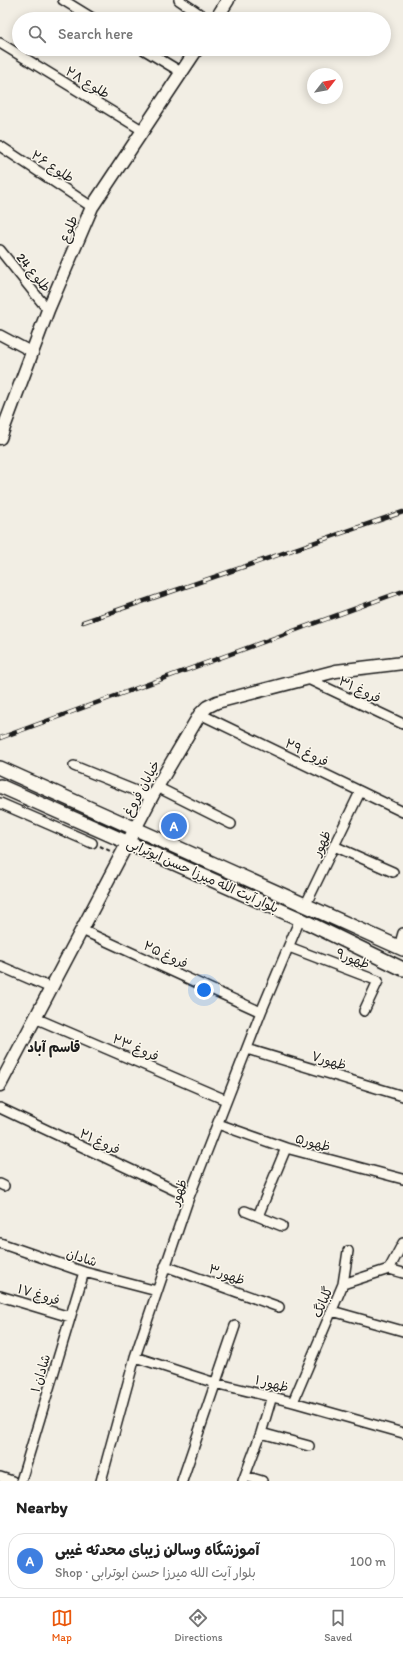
<!DOCTYPE html>
<meta charset="utf-8">
<style>
:root{--surface:#fff;--page:#f2f2f2;--text:#222;--muted:#767676;--line:#e0e0e0;--accent:#ea580c}
body{margin:0;font-family:Itim,"Playpen Sans Arabic",sans-serif;background:var(--page);color:var(--text)}
.compass{position:absolute;left:307px;top:68px;width:36px;height:36px;border-radius:50%;background:var(--surface);box-shadow:0 2px 10px #0003;rotate:59deg}
.you{position:absolute;left:204px;top:990px;width:14px;height:14px;margin:-10px;border:3px solid #fff;border-radius:50%;background:#1a73e8;box-shadow:0 0 0 6px #1a73e833}
.badge{display:grid;place-items:center;width:26px;height:26px;border-radius:50%;background:var(--accent);color:#fff;font-size:13px;font-weight:700}
.pin{position:absolute;translate:-50% -50%;border:2px solid #fff;box-shadow:0 1px 4px #0006}
.list{margin:0;padding:0;list-style:none}
h2{display:flex;justify-content:space-between;align-items:center;height:52px;margin:0;padding:0 16px;font-size:17px}
h2 small{font-size:13px;font-weight:400;color:var(--muted)}
.list li{display:grid;grid-template-columns:26px 1fr auto;gap:12px;align-items:center;box-sizing:border-box;height:56px;margin:0 8px 8px;padding:0 8px;border:1px solid var(--line);border-radius:16px}
.list b{display:block;font-size:15px;white-space:nowrap}
.list p{margin:0;font-size:13px;white-space:nowrap;color:var(--muted)}
.list em{font-size:13px;font-style:normal;color:var(--muted)}
.icon{flex:none;width:22px;height:22px;fill:none;stroke:currentColor;stroke-width:2;stroke-linecap:round;stroke-linejoin:round}
.map{position:relative;flex:none;width:403px;height:1481px;overflow:hidden}
.search{position:absolute;background:var(--surface);box-shadow:0 2px 10px #0003;left:12px;right:12px;top:12px;height:44px;display:flex;align-items:center;gap:10px;box-sizing:border-box;padding:0 14px;border-radius:22px;color:var(--muted);font-size:15px}
.sheet{height:116px;background:var(--surface)}
nav{display:flex;justify-content:space-around;align-items:center;box-sizing:border-box;height:56px;border-top:1px solid var(--line);background:var(--surface);font-size:11px;color:var(--muted)}
nav a{display:grid;justify-items:center;gap:2px}
nav .on{color:var(--accent)}
.map>svg:first-child{display:block}
.lines{fill:none;stroke-linecap:round;stroke-linejoin:round}
.minor-casing{stroke:#1c1c1c;stroke-width:12}
.tertiary-casing{stroke:#1c1c1c;stroke-width:15}
.secondary-casing{stroke:#1c1c1c;stroke-width:16}
.path{stroke:#1c1c1c;stroke-width:2;stroke-dasharray:4 3;stroke-linecap:butt}
.minor{stroke:#fbf7ec;stroke-width:9}
.tertiary{stroke:#fbf7ec;stroke-width:12}
.secondary{stroke:#fbf7ec;stroke-width:13}
.rail-casing{stroke:#1c1c1c;stroke-width:4.5}
.rail{stroke:#fbf7ec;stroke-width:3;stroke-dasharray:9;stroke-linecap:butt}
.labels{text-anchor:middle;stroke-width:3;stroke-linejoin:round;paint-order:stroke}
.street-label{font-size:13px;fill:#1c1c1c;stroke:#fbf7ec}
.neighbourhood-label{font-size:14px;font-weight:bold;fill:#1c1c1c;stroke:#fbf7ec}
</style>
<div class="map">
<svg width="403" height="1481" viewBox="0 0 403 1481">
<rect width="100%" height="100%" fill="#f2eee4"/>
<filter id="ink" filterUnits="userSpaceOnUse"><feTurbulence type="fractalNoise" baseFrequency=".025" numOctaves="2"/><feDisplacementMap in="SourceGraphic" scale="8" xChannelSelector="R" yChannelSelector="G"/><feConvolveMatrix kernelMatrix="1 2 1 2 8 2 1 2 1" color-interpolation-filters="sRGB"/></filter>
<g filter="url(#ink)">
<g class="lines">
<defs>
<path id="minor" d="M63,0L94,19
M179,0L207,19
M0,43L142,130
M143,49L181,72
M0,146L92,207
M0,250L48,310
M0,335L32,352
M306,678L403,724
M200,714L403,812
M74,766L151,797
M157,787L231,824
M0,803L92,843
M334,846L393,872
M305,906L360,792
M82,930L261,1012
M289,947L378,981L364,1011
M399,947L403,933
M0,966L51,988
M35,1018L226,1100
M247,1049L403,1096
M0,1108L189,1197
M218,1124L286,1148L403,1179
M0,1184L4,1186
M245,1211L282,1226
M258,1216L286,1148
M0,1243L84,1272L157,1291
M165,1266L279,1307
M389,1269L403,1273
M343,1284L348,1251
M0,1296L70,1317
M332,1311L403,1331
M135,1357L215,1383L293,1402L403,1433
M293,1402L343,1284L389,1269L403,1243
M261,1433L309,1446
M245,1476L262,1481
M0,1477L12,1481
M21,1481L84,1272
M101,1481L135,1357L189,1197L261,1012L300,919
M182,1481L235,1326
M243,1481L261,1433L272,1396"/>
<path id="tertiary" d="M216,19L228,0
M0,438L48,310L92,207L197,49
M0,1085L157,787L200,714L207,707L217,702L336,671L403,663"/>
<path id="secondary" d="M0,768L403,949
M0,786L300,919L403,969"/>
</defs>
<use href="#minor" class="minor-casing"/>
<use href="#tertiary" class="tertiary-casing"/>
<use href="#secondary" class="secondary-casing"/>
<path class="path" d="M100,846L110,851"/>
<use href="#minor" class="minor"/>
<use href="#tertiary" class="tertiary"/>
<use href="#secondary" class="secondary"/>
<defs>
<path id="rail" d="M83,622L403,512
M0,738L403,591"/>
</defs>
<use href="#rail" class="rail-casing"/>
<use href="#rail" class="rail"/>
</g>
</g>
<g class="labels">
<g class="street-label">
<text transform="translate(88 82) rotate(31)" y="5">طلوع ۲۸</text>
<text transform="translate(53 166) rotate(33)" y="5">طلوع ۲۶</text>
<text transform="translate(68 229) rotate(-67)" y="5">طلوع</text>
<text transform="translate(34 272) rotate(51)" y="5">طلوع 24</text>
<text transform="translate(360 689) rotate(25)" y="5">فروغ ۳۱</text>
<text transform="translate(307 752) rotate(26)" y="5">فروغ ۲۹</text>
<text transform="translate(141 788) rotate(-61)" y="5">خیابان فروغ</text>
<text transform="translate(321 843) rotate(-64)" y="5">ظهور</text>
<text transform="translate(203 875) rotate(24)" y="5">بلوار آیت الله میرزا حسن ابوترابی</text>
<text transform="translate(166 954) rotate(25)" y="5">فروغ ۲۵</text>
<text transform="translate(353 958) rotate(21)" y="5">ظهور۹</text>
<text transform="translate(136 1047) rotate(23)" y="5">فروغ ۲۳</text>
<text transform="translate(329 1060) rotate(17)" y="5">ظهور۷</text>
<text transform="translate(100 1141) rotate(25)" y="5">فروغ ۲۱</text>
<text transform="translate(313 1142) rotate(15)" y="5">ظهور۵</text>
<text transform="translate(178 1192) rotate(-70)" y="5">ظهور</text>
<text transform="translate(82 1257) rotate(18)" y="5">شادان</text>
<text transform="translate(227 1274) rotate(20)" y="5">ظهور۳</text>
<text transform="translate(39 1294) rotate(17)" y="5">فروغ ۱۷</text>
<text transform="translate(322 1302) rotate(-67)" y="5">گلبانگ</text>
<text transform="translate(40 1373) rotate(-73)" y="5">شادان ۱</text>
<text transform="translate(272 1383) rotate(14)" y="5">ظهور ۱</text>
</g>
<g class="neighbourhood-label">
<text x="54" y="1052">قاسم آباد</text>
</g>
</g>
</svg>
<svg class="compass" viewBox="-18 -18 36 36"><path d="M0-13l5 13h-10z" fill="#e53935"/><path d="M0 13l5-13h-10z" fill="#767676"/></svg>
<div class="you"></div>
<div class="pin badge" style="left:174px;top:826px;background:#3f7fe0">A</div>
<div class="search"><svg class="icon" aria-label="search" viewBox="0 0 24 24"><circle cx="10" cy="10" r="6"/><path d="M15 15l6 6"/></svg>Search here</div>
</div>
<section class="sheet">
<h2>Nearby<small></small></h2>
<ul class="list">
<li><span class="badge" style="background:#3f7fe0">A</span><div><b>آموزشگاه وسالن زیبای محدثه غیبی</b><p>Shop · بلوار آیت الله میرزا حسن ابوترابی</p></div><em>100 m</em></li>
</ul>
</section>
<nav>
<a class="on"><svg class="icon" aria-label="map" viewBox="0 0 24 24"><path d="M3 6l6-2 6 2 6-2v14l-6 2-6-2-6 2zM9 4v14M15 6v14"/></svg>Map</a>
<a><svg class="icon" aria-label="directions" viewBox="0 0 24 24"><path d="M12 3l9 9-9 9-9-9zM9 14v-3h6M13 9l2 2-2 2"/></svg>Directions</a>
<a><svg class="icon" aria-label="saved" viewBox="0 0 24 24"><path d="M7 4h10v16l-5-4-5 4z"/></svg>Saved</a>
</nav>
